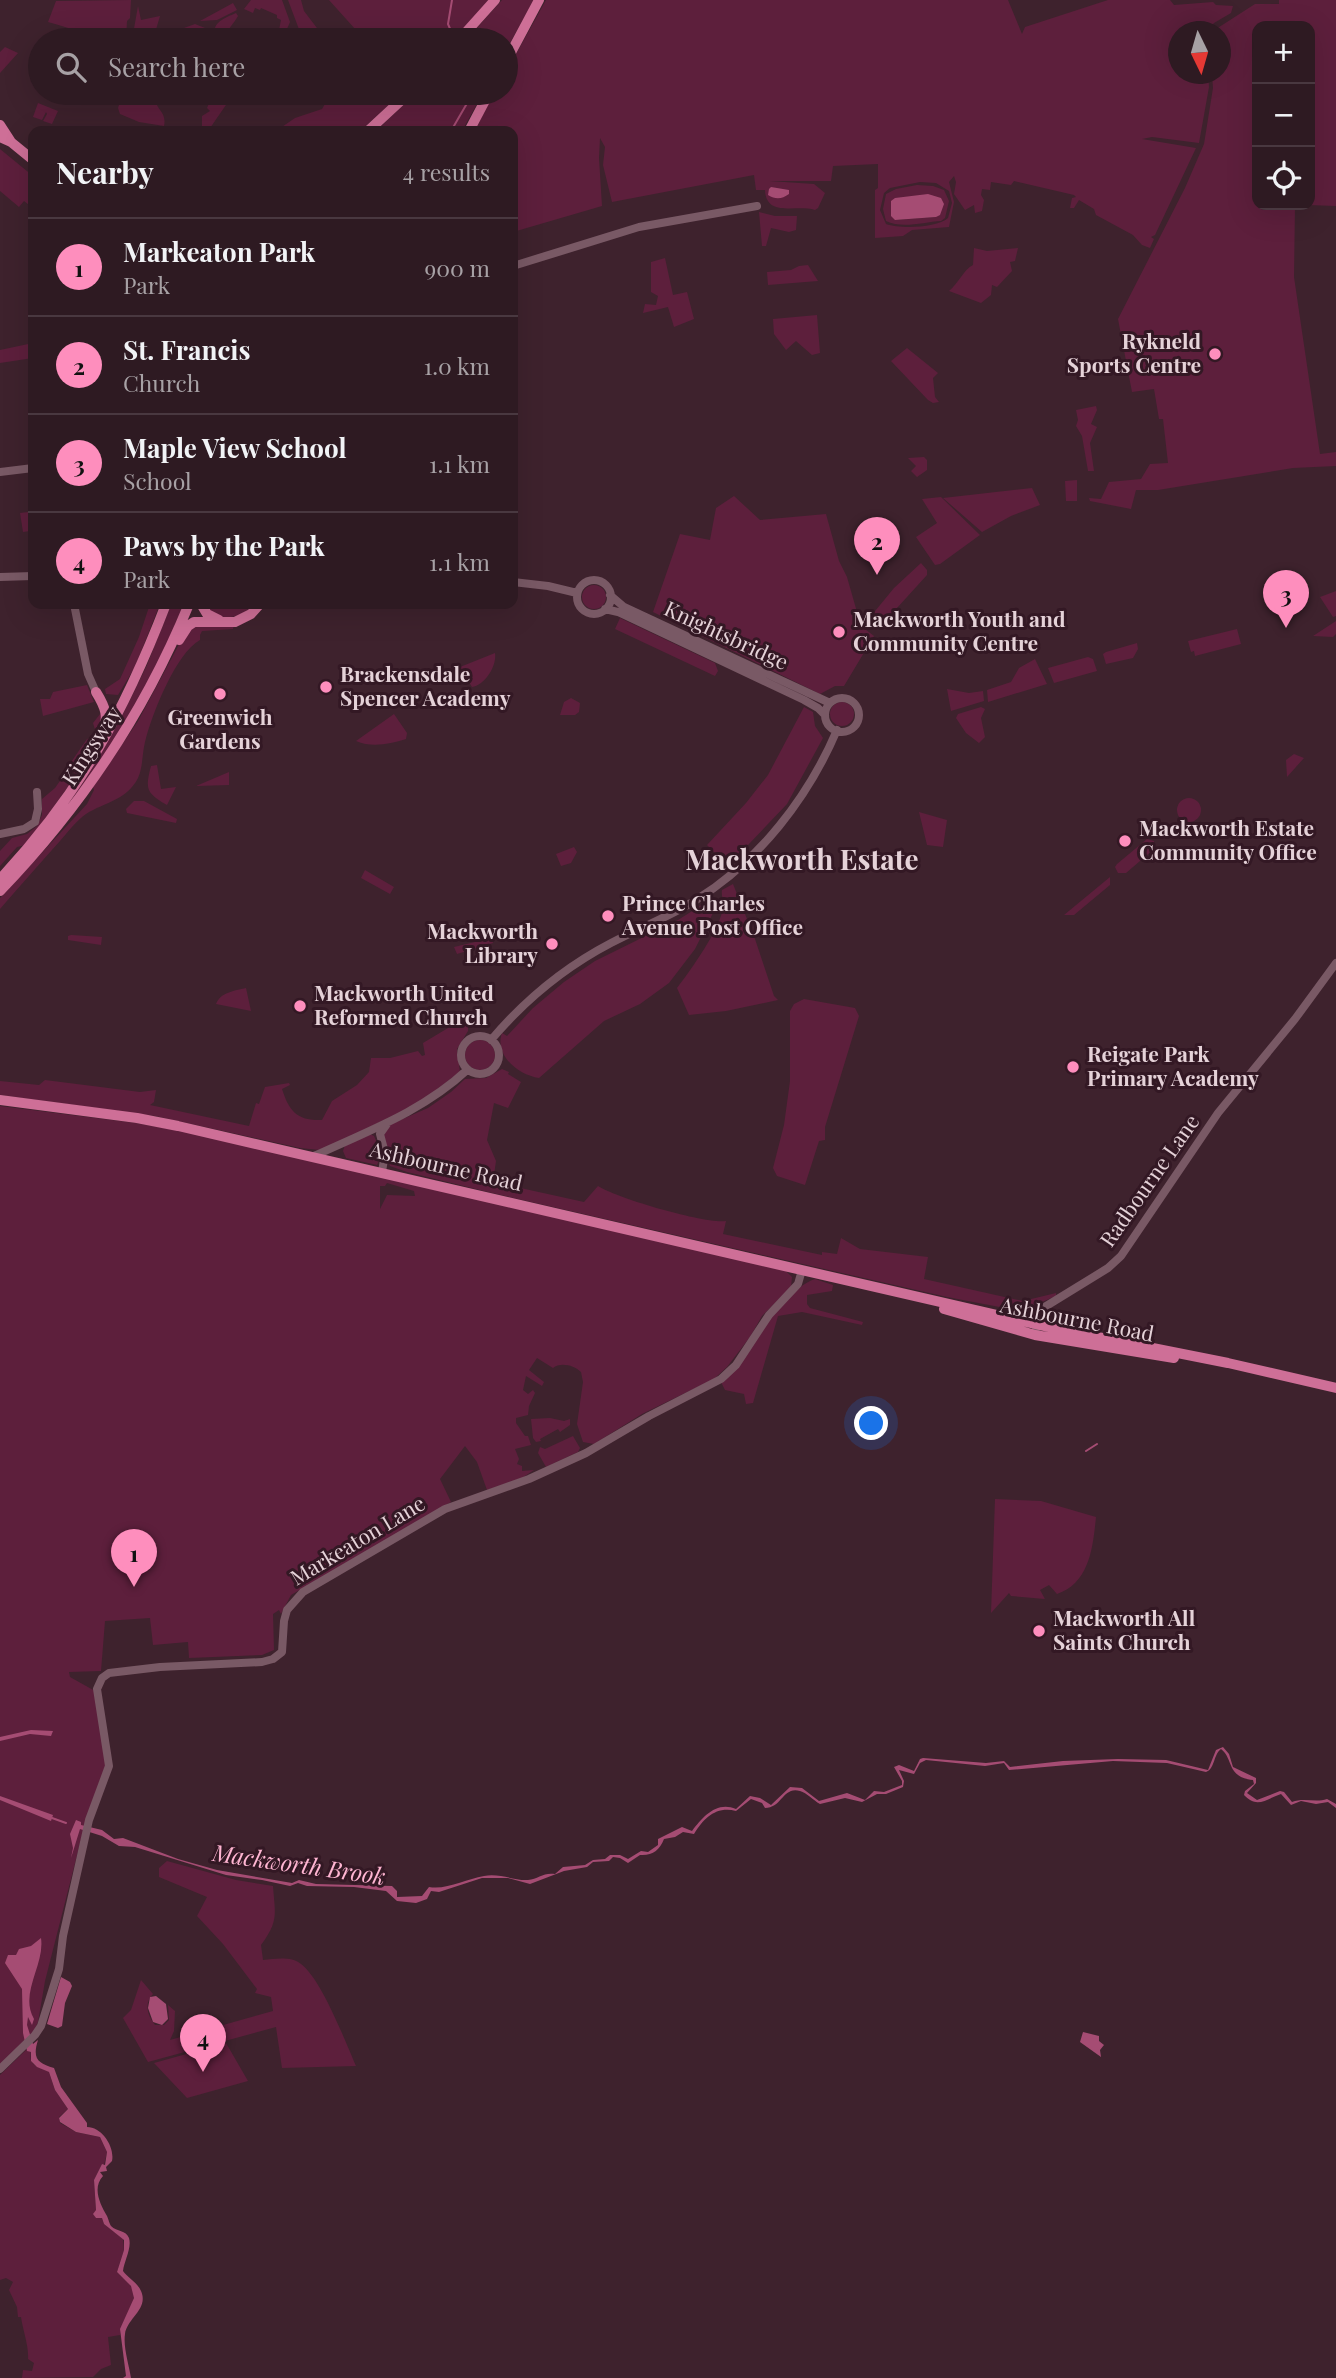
<!DOCTYPE html>
<meta charset="utf-8">
<style>
:root{--surface:#2e1a22;--page:#36232a;--text:#f1f3f6;--muted:#a7a1a5;--line:#493840;--accent:#fe8ebd}
body{margin:0;font-family:"Playfair Display",serif;background:var(--page);color:var(--text)}
.controls{position:absolute;right:21px;top:21px;display:grid;overflow:hidden;border-radius:14px;box-shadow:0 7px 28px #0002}
.controls button{width:63px;height:63px;display:grid;place-items:center;padding:0;border:0;border-bottom:2px solid var(--line);background:var(--surface);color:var(--text);font:35px sans-serif}
.compass{position:absolute;left:1168px;top:21px;width:63px;height:63px;border-radius:50%;background:var(--surface);box-shadow:0 7px 28px #0002;rotate:175deg}
.you{position:absolute;left:872px;top:1424px;width:24px;height:24px;margin:-18px;border:5px solid #fff;border-radius:50%;background:#1a73e8;box-shadow:0 0 0 10px #1a73e833}
.badge{display:grid;place-items:center;width:46px;height:46px;border-radius:50%;background:var(--accent);color:#111;font-size:23px;font-weight:700}
.pin{position:absolute;translate:-50% -58px;filter:drop-shadow(0 2px 4px #0008)}
.pin::after{content:'';position:absolute;top:37px;width:24px;height:21px;background:inherit;clip-path:polygon(0 0,100% 0,50% 100%)}
.list{margin:0;padding:0;list-style:none}
h2{display:flex;justify-content:space-between;align-items:center;height:91px;margin:0;padding:0 28px;font-size:30px}
h2 small{font-size:23px;font-weight:400;color:var(--muted)}
.list li{display:grid;grid-template-columns:46px 1fr auto;gap:21px;align-items:center;box-sizing:border-box;height:98px;padding:0 28px;border-top:2px solid var(--line)}
.list b{display:block;font-size:26px;white-space:nowrap}
.list p{margin:0;font-size:23px;white-space:nowrap;color:var(--muted)}
.list em{font-size:23px;font-style:normal;color:var(--muted)}
.icon{flex:none;width:38px;height:38px;fill:none;stroke:currentColor;stroke-width:2;stroke-linecap:round;stroke-linejoin:round}
.map{position:relative;flex:none;width:1336px;height:2378px;overflow:hidden}
.search{position:absolute;background:var(--surface);box-shadow:0 7px 28px #0002;left:28px;top:28px;width:490px;height:77px;display:flex;align-items:center;gap:18px;box-sizing:border-box;padding:0 24px;border-radius:38px;color:var(--muted);font-size:26px}
.panel{position:absolute;background:var(--surface);box-shadow:0 7px 28px #0002;left:28px;top:126px;width:490px;height:483px;border-radius:14px}
.map>svg:first-child{display:block}
.green{fill:#5d1f3c;fill-rule:evenodd}
.water{fill:#a54c73}
.lines{fill:none;stroke-linecap:round;stroke-linejoin:round}
.stream{stroke:#a54c73;stroke-width:2}
.secondary{stroke:#795965;stroke-width:8}
.highway{stroke:#ce6f97;stroke-width:10}
.poi-dot{fill:#fe8ebd;stroke:#331824;stroke-width:2.5}
.labels{text-anchor:middle;stroke-width:6;stroke-linejoin:round;paint-order:stroke}
.poi-label{font-size:21px;font-weight:bold;fill:#e5d2d8;stroke:#331824;text-anchor:start}
.street-label{font-size:21px;fill:#e5d2d8;stroke:#331824}
.water-label{font-size:23px;font-style:italic;fill:#ffb5d2;stroke:#331824}
.district-label{font-size:28px;font-weight:bold;fill:#e5d2d8;stroke:#331824}
</style>
<div class="map">
<svg width="1336" height="2378" viewBox="0 0 1336 2378">
<rect width="100%" height="100%" fill="#3e222d"/>
<path class="green" d="M131,0L130,18L127,21L126,40C99,40 74,29 48,22L56,1Z
M251,0H282L290,22L287,29L279,30L281,20L277,18V15L261,8L260,10L255,8L253,13L244,9Z
M288,0H301L304,11L320,32L314,34L320,40H303Z
M329,0H489L453,40H365Z
M502,0H534L506,50V40H466Z
M546,0H1008L1022,34L1025,27L1108,0H1170L1174,5L1213,2L1216,5L1233,6L1231,13L1214,23L1207,31L1178,32V74H1208L1209,87L1199,143L1152,137L1142,139L1196,148L1155,235L1151,237L1154,239L1150,248L1142,245L1133,235L1096,215L1094,209L1079,200L1074,208H1070L1072,198L1076,197L1074,195L1014,181L1011,185L991,182L990,190L982,189L981,195L984,200L982,211L975,213L974,205L965,210L954,194L956,182L954,176L949,182L954,202L949,227L912,230L903,236L875,238V190L878,188V164L833,166L831,181H769L814,184L825,193L818,208L815,210C797,204 766,218 765,190H756L754,175L612,202L603,165L605,147L600,138L599,158L602,206L513,232V131H474L494,93H506V72ZM920,182L936,183L949,191L952,203L948,218C937,228 900,229 886,224L880,210L884,193L890,188Z
M1279,0H1336V206L1308,205L1310,26H1257V205H1295L1294,277L1320,454L1336,452V466L1293,468L1158,490H1136L1131,509L1090,501L1089,498L1101,499L1109,482L1141,479L1150,464L1168,463L1163,419H1159L1154,389L1132,392L1118,319L1185,188L1204,144L1213,88L1212,74H1220V32L1213,31L1255,4H1279Z
M233,3L237,10L217,20L200,21Z
M138,6L141,20L160,16L153,40H132Z
M236,13L238,16C233,25 226,29 227,40H215C211,23 222,19 236,13Z
M195,24L205,28L213,40C200,40 191,39 184,28Z
M5,47L18,53L0,73V52Z
M188,93H223L226,96L225,93H245L231,100L226,97L228,102L208,131H197L202,127V116L210,111L207,108L210,101L203,98L202,100Z
M321,93H402L360,131H276L295,118L322,109L325,104Z
M416,93H483L462,131H376Z
M134,94L156,100C156,110 167,112 164,126L139,122L120,114L118,108L122,96Z
M38,103L58,111L52,124L43,121L47,114L46,112L42,120L33,117Z
M0,149L33,176V208L24,201L19,207L0,191Z
M917,185L933,186L944,190L949,201L945,218L941,221C924,222 902,229 886,221L883,209L886,194L896,189ZM895,198L936,217L896,220Z
M759,212L775,216H797L796,230L789,232L771,228L766,246H762Z
M974,248L987,251L1018,248L1015,261L1010,262L1012,271L997,287L992,285L991,295L981,303L949,291C958,284 964,269 973,265Z
M665,258L673,295L687,292L694,319L674,327L668,307L643,313L645,304L656,305L658,296L651,292V262Z
M808,265L818,281L768,285L767,272L791,270L799,266Z
M817,315L820,353L812,355L796,341L786,350L774,334L773,319Z
M33,343V358L0,363V350Z
M907,348L938,373L933,378L935,397L939,402L933,403L928,400L891,361Z
M1096,406L1097,410L1091,424L1097,427L1090,443L1094,471H1088L1082,436L1076,426L1078,420L1076,410Z
M924,457L927,460V470L917,477L911,471L916,466L908,458Z
M1077,480V501H1066L1065,481Z
M1032,488L1040,505L1011,516L982,532L943,498Z
M734,496L760,520L826,514L839,561L847,577L861,626L874,636L844,686H835L820,694L653,612L680,534L710,540L716,508Z
M941,497L980,535L940,564L935,565L916,537L937,523L922,499Z
M28,512L31,515L33,528L30,531L23,532L20,513Z
M921,563L927,570V575L877,630L871,616L894,588Z
M582 597a12 12 0 1 1 24 0a12 12 0 1 1-24 0Z
M1336,591V616L1333,617L1320,597Z
M150,604H160L135,667L118,695L106,694L105,689L120,679L139,637Z
M171,604H185L148,686L96,770L29,852L117,726L147,665Z
M203,604H255C243,615 233,619 217,617Z
M620,618L715,663L718,671L715,676L615,629Z
M1336,621V634L1333,637L1313,636Z
M192,625H234L233,629L202,631L200,635V640C176,653 152,714 145,742C142,754 143,767 138,778C127,800 105,802 86,814C76,821 68,832 60,841C40,863 20,886 0,909V898L87,804L94,790L93,787L138,721L184,635Z
M1237,629L1241,644L1195,656L1194,651L1191,652L1188,641Z
M1137,643L1138,649L1133,658L1106,664L1103,654L1106,652Z
M495,653C497,666 485,685 472,687L460,667Z
M1088,657L1093,659L1097,671L1054,683L1048,668Z
M1035,659L1047,684L988,702L987,690L1011,682L1019,668Z
M87,685L94,702L43,716L40,699H50L53,692Z
M947,689L969,693L983,691L984,701L951,711Z
M571,698L580,703L579,712L575,715H560L564,702Z
M830 714a12 12 0 1 1 24 0a12 12 0 1 1-24 0Z
M804,707L813,712L815,726L823,738L787,804L728,866L707,845L746,803L768,775Z
M981,707L985,709L981,718L985,737L979,743L966,733L956,718L958,714Z
M104,709L98,736L77,775L67,768L87,739L94,737L96,733L93,723Z
M394,714L407,733L406,739C390,744 372,748 356,741Z
M1294,754L1304,758L1287,777L1286,760Z
M157,765L161,789L176,787L167,805C146,793 145,789 151,766Z
M67,771L75,777L26,845L17,847L0,866V851L12,838L27,834L37,826L42,815V799L55,788Z
M229,772V785L196,786Z
M1177 810a12 12 0 1 1 24 0a12 12 0 1 1-24 0Z
M134,801H144L177,819L176,823L127,813L126,809Z
M919,812L947,820L943,847L927,845Z
M1147,839L1154,841V849L1126,873H1118L1115,867L1117,864Z
M574,847L577,852L571,863L561,866L556,854Z
M365,870L394,887L390,894L361,878Z
M1110,877V885L1074,915H1064Z
M733,884L755,939L774,996L778,1000L726,1011L689,1015L677,988C690,971 722,927 723,906C724,901 721,896 722,890Z
M708,901L715,905V909L695,949L669,983L640,1004L604,1021L539,1078C518,1075 494,1055 502,1033L507,1036L533,1008L564,982L595,961L678,920Z
M491,933L493,943L457,954L454,947L475,942Z
M71,935L102,937L101,945L68,940V936Z
M246,988L251,1011L216,1004C221,992 234,991 246,988Z
M804,999L855,1008L859,1016L825,1127V1140L819,1141L805,1185L777,1176L773,1168L784,1125L790,1081V1011L794,1004Z
M463,1019H465L464,1025H468V1031L457,1049L460,1072L418,1104L330,1146L320,1150L300,1148L155,1116L0,1095V1081L39,1085L45,1080L140,1092L156,1090L154,1102L150,1105L249,1126L256,1103L259,1104L265,1087L289,1083L290,1085L282,1089C289,1111 297,1121 322,1120L332,1101L357,1085L369,1072L371,1058H390L418,1051L422,1056L425,1055L423,1043Z
M465 1055a15 15 0 1 1 30 0a15 15 0 1 1-30 0Z
M502,1069L509,1072L508,1074L521,1082L508,1108L494,1103L487,1140L496,1161L493,1182L584,1202L598,1186C616,1198 705,1224 726,1221L723,1234L822,1255V1252L837,1254L841,1238L860,1249L928,1257L924,1279L1023,1301L1056,1293V1296L1021,1311L947,1297L492,1193L407,1172L390,1166L382,1139L389,1125L428,1108L451,1092L465,1079L486,1078Z
M0,1106L136,1123L224,1139L786,1271L792,1277L791,1287L762,1316L750,1337L727,1367L714,1379L642,1414L594,1444L583,1442L577,1424L583,1382L581,1372C574,1365 560,1362 553,1368L537,1358L529,1370L544,1382L542,1386L526,1376L523,1390L528,1394L533,1390L535,1393L529,1406L528,1415L516,1418V1423L525,1436H528L531,1445L515,1449L519,1459L517,1464L522,1466V1471L534,1470L522,1478L487,1490L477,1462L465,1446L440,1479L451,1502L291,1595L281,1614L279,1610L273,1614L274,1650L262,1655L189,1658L188,1642L153,1645L150,1618L105,1621L101,1671L69,1672L70,1677L95,1691L106,1764L87,1816L45,1981L38,2022L33,2033L0,2065ZM387,1183L414,1191L415,1196L387,1195L380,1209V1186H385Z
M370,1134L374,1136L382,1154L377,1165L346,1158L343,1151L345,1145Z
M815,1279L833,1285L832,1291L807,1295V1304L810,1308L863,1322L862,1325L802,1312L778,1316L753,1403L746,1404L744,1394L725,1390L721,1382C740,1356 786,1288 815,1279Z
M550,1418L564,1421L570,1419V1425L560,1432L558,1429L540,1439L541,1441L536,1442L533,1438L531,1419Z
M573,1436L580,1448L578,1452L546,1467L538,1453L540,1447L545,1449Z
M995,1499L1041,1501L1096,1517C1093,1546 1090,1583 1057,1594L1049,1585L1040,1590L1045,1599L1011,1596L1009,1593L991,1613Z
M167,1861L236,1880L273,1886C275,1914 279,1921 261,1945L263,1960C275,1959 291,1956 301,1964C322,1980 345,2041 356,2066L282,2068L276,2027L148,2062L123,2018L131,2010L141,1980L153,1994C144,2003 147,2015 155,2025H164L169,2020L168,2005L175,2011L174,2031L170,2040L273,2011L271,1997L255,1993L257,1989L223,1944L197,1916L207,1897L159,1877V1868Z
M226,2043L248,2081L187,2098L154,2063Z
M26,2050L31,2052C28,2067 39,2066 49,2072L55,2090L68,2109L59,2117L60,2123L76,2132L100,2137L107,2152L104,2165L102,2164L94,2180L96,2210L94,2213L96,2218H102L104,2224L123,2239L124,2250L117,2272C121,2277 126,2280 130,2285C143,2301 121,2318 120,2335L108,2337L111,2365L101,2369L93,2377L22,2378L23,2370L32,2371L34,2363L28,2359C29,2346 23,2331 21,2317H18L17,2307L9,2290L13,2282L6,2278L0,2280V2075Z"/>
<path class="water" d="M771,187L789,190V194C782,199 776,200 768,195L769,189Z
M928,194L941,198L944,204L940,215L936,217L895,220L891,216V201L895,198Z
M31,1730L53,1731L51,1736L30,1734L0,1741V1737Z
M1223,1747L1229,1754L1233,1767L1256,1778V1783L1247,1793L1257,1800L1280,1791L1284,1792L1292,1802C1304,1797 1315,1803 1327,1799L1336,1804V1808L1328,1802L1316,1804L1301,1801L1291,1805L1281,1794C1266,1799 1257,1809 1244,1795L1245,1791L1254,1784L1253,1780C1226,1777 1234,1759 1221,1749C1213,1755 1215,1769 1206,1772L1167,1763L1113,1761L1009,1770L1004,1763L985,1766L926,1760L920,1763L914,1774L899,1770L904,1781L903,1787L886,1794H877L862,1802L845,1798L820,1804C813,1800 807,1793 800,1791C783,1786 782,1808 765,1808L762,1803L751,1799L736,1811C716,1806 704,1818 694,1834L683,1832L675,1837L664,1839C660,1850 652,1856 640,1855L628,1863L620,1858L613,1857L609,1861L593,1862L587,1867L564,1871L530,1884L508,1878H482L439,1892L431,1891L427,1899L416,1903L397,1901L386,1891L354,1887L307,1886L298,1883L290,1886L262,1880L226,1875L135,1847L119,1846L102,1836L80,1829L71,1858L73,1848L70,1834L76,1820L81,1822V1825L102,1830L114,1839L123,1838L178,1859L217,1870L292,1883L299,1880L316,1884L392,1886L397,1891V1897L422,1896L429,1887C447,1890 466,1879 484,1876C500,1873 515,1881 528,1880C538,1879 544,1872 555,1874L563,1867L585,1865L593,1860L605,1859L610,1855H620L628,1859L641,1851L648,1852L658,1845V1839L682,1827L692,1831C703,1817 716,1801 736,1809L750,1796L760,1798L771,1805L790,1787L802,1788L819,1801L847,1793L865,1800L874,1791L884,1792L902,1785V1781L894,1767L899,1765L914,1771L920,1759L923,1758L986,1763L1004,1761L1010,1767L1063,1761L1118,1759L1166,1760L1208,1770L1216,1750Z
M0,1796L53,1815L51,1821L0,1800Z
M41,1938C45,1965 19,1993 34,2019L32,2025L28,2017L27,2025L33,2044L38,2040C32,2059 38,2063 54,2068L61,2087L87,2123V2127C102,2127 115,2147 112,2161L106,2167L107,2171L100,2172L103,2176C92,2188 100,2204 107,2216C108,2218 110,2225 111,2226C117,2232 126,2230 129,2238C132,2248 124,2261 123,2271C128,2278 137,2282 141,2291C149,2309 127,2318 125,2334C123,2347 129,2365 131,2378H123L126,2376L120,2329L134,2298L131,2286L117,2272L124,2250V2240L104,2224L102,2218H96L93,2214L96,2210L94,2180L102,2164L105,2165L107,2152L100,2137L76,2132L60,2122L59,2118L68,2109L55,2090L49,2072L37,2067L31,2061V2052L27,2051L23,2033L22,1989L5,1963L8,1955H16L19,1949L31,1946Z
M61,1977L70,1982L72,1986L65,2003L62,2026L58,2028L47,2024Z
M156,1996L166,2004L168,2019L162,2025L153,2022L148,2008L150,1997Z
M1083,2032L1099,2036V2041L1104,2045L1100,2050L1101,2057L1080,2042Z"/>
<g class="lines">
<path class="stream" d="M451,31L448,24L452,0
M451,131L473,93
M1086,1451L1097,1444
M52,1818L66,1823"/>
<path class="secondary" d="M513,266L639,227L757,206
M0,472L33,468
M0,577L33,576
M577 597a17 17 0 1 1 34 0a17 17 0 1 1-34 0Z
M513,582L548,586L577,593
M610,595L624,607L830,703
M74,604L88,674L96,692
M605,609L618,612L804,700L818,708L825,715
M825 715a17 17 0 1 1 34 0a17 17 0 1 1-34 0Z
M0,834L24,829L35,822L38,809L37,792
M461 1055a19 19 0 1 1 38 0a19 19 0 1 1-38 0Z
M491,1040C524,1001 565,967 611,943C639,928 669,917 696,900C759,861 808,798 837,730
M314,1156C368,1131 423,1111 467,1070
M382,1172L385,1153L380,1134L387,1124
M1036,1329L1043,1308L1108,1268L1121,1256L1218,1113L1295,1019L1336,963
M0,2069L35,2035L41,2026L59,1969L63,1936L89,1820L109,1766L97,1689L102,1678L109,1673L160,1667L262,1662L273,1659L282,1652L284,1621L287,1610L303,1592L445,1509L529,1479L586,1453L649,1416L721,1379L736,1365L769,1315L798,1284L802,1270"/>
<path class="highway" d="M459,40L495,0
M506,62L539,0
M0,125L11,142
M368,131L409,93
M469,131L489,93
M0,137L11,142L33,160
M201,604L207,614L219,620
M179,640L188,626L194,622H235L251,614L260,604
M96,692C106,708 109,717 102,734
M0,879C79,795 125,711 166,604
M0,891C81,807 145,712 189,604
M0,1100L137,1118L178,1126L1057,1329L1228,1363L1336,1388
M944,1309L1035,1335L1174,1358"/>
</g>
<g class="poi-dot">
<circle cx="1215" cy="354" r="7"/>
<circle cx="839" cy="632" r="7"/>
<circle cx="326" cy="687" r="7"/>
<circle cx="220" cy="694" r="7"/>
<circle cx="1125" cy="841" r="7"/>
<circle cx="608" cy="916" r="7"/>
<circle cx="552" cy="944" r="7"/>
<circle cx="300" cy="1006" r="7"/>
<circle cx="1073" cy="1067" r="7"/>
<circle cx="1039" cy="1631" r="7"/>
</g>
<g class="labels">
<g class="poi-label">
<text x="1201" y="349" text-anchor="end">Rykneld<tspan x="1201" dy="24">Sports Centre</tspan></text>
<text x="853" y="627">Mackworth Youth and<tspan x="853" dy="24">Community Centre</tspan></text>
<text x="340" y="682">Brackensdale<tspan x="340" dy="24">Spencer Academy</tspan></text>
<text x="220" y="725" text-anchor="middle">Greenwich<tspan x="220" dy="24">Gardens</tspan></text>
<text x="1139" y="836">Mackworth Estate<tspan x="1139" dy="24">Community Office</tspan></text>
<text x="622" y="911">Prince Charles<tspan x="622" dy="24">Avenue Post Office</tspan></text>
<text x="538" y="939" text-anchor="end">Mackworth<tspan x="538" dy="24">Library</tspan></text>
<text x="314" y="1001">Mackworth United<tspan x="314" dy="24">Reformed Church</tspan></text>
<text x="1087" y="1062">Reigate Park<tspan x="1087" dy="24">Primary Academy</tspan></text>
<text x="1053" y="1626">Mackworth All<tspan x="1053" dy="24">Saints Church</tspan></text>
</g>
<g class="street-label">
<text transform="translate(726 636) rotate(25)" y="7">Knightsbridge</text>
<text transform="translate(92 746) rotate(-57)" y="7">Kingsway</text>
<text transform="translate(446 1167) rotate(13)" y="7">Ashbourne Road</text>
<text transform="translate(1150 1181) rotate(-55)" y="7">Radbourne Lane</text>
<text transform="translate(1077 1320) rotate(11)" y="7">Ashbourne Road</text>
<text transform="translate(358 1541) rotate(-31)" y="7">Markeaton Lane</text>
</g>
<g class="water-label">
<text transform="translate(299 1865) rotate(8)" y="8">Mackworth Brook</text>
</g>
<g class="district-label">
<text x="802" y="870">Mackworth Estate</text>
</g>
</g>
</svg>
<div class="controls">
<button>+</button>
<button>−</button>
<button><svg class="icon" aria-label="locate" viewBox="0 0 24 24"><circle cx="12" cy="12" r="6"/><path d="M12 2v4M12 18v4M2 12h4M18 12h4"/></svg></button>
</div>
<svg class="compass" viewBox="-18 -18 36 36"><path d="M0-13l5 13h-10z" fill="#e53935"/><path d="M0 13l5-13h-10z" fill="#a7a1a5"/></svg>
<div class="you"></div>
<div class="pin badge" style="left:134px;top:1587px">1</div>
<div class="pin badge" style="left:877px;top:575px">2</div>
<div class="pin badge" style="left:1286px;top:628px">3</div>
<div class="pin badge" style="left:203px;top:2072px">4</div>
<div class="search"><svg class="icon" aria-label="search" viewBox="0 0 24 24"><circle cx="10" cy="10" r="6"/><path d="M15 15l6 6"/></svg>Search here</div>
<section class="panel">
<h2>Nearby<small>4 results</small></h2>
<ul class="list">
<li><span class="badge">1</span><div><b>Markeaton Park</b><p>Park</p></div><em>900 m</em></li>
<li><span class="badge">2</span><div><b>St. Francis</b><p>Church</p></div><em>1.0 km</em></li>
<li><span class="badge">3</span><div><b>Maple View School</b><p>School</p></div><em>1.1 km</em></li>
<li><span class="badge">4</span><div><b>Paws by the Park</b><p>Park</p></div><em>1.1 km</em></li>
</ul>
</section>
</div>
